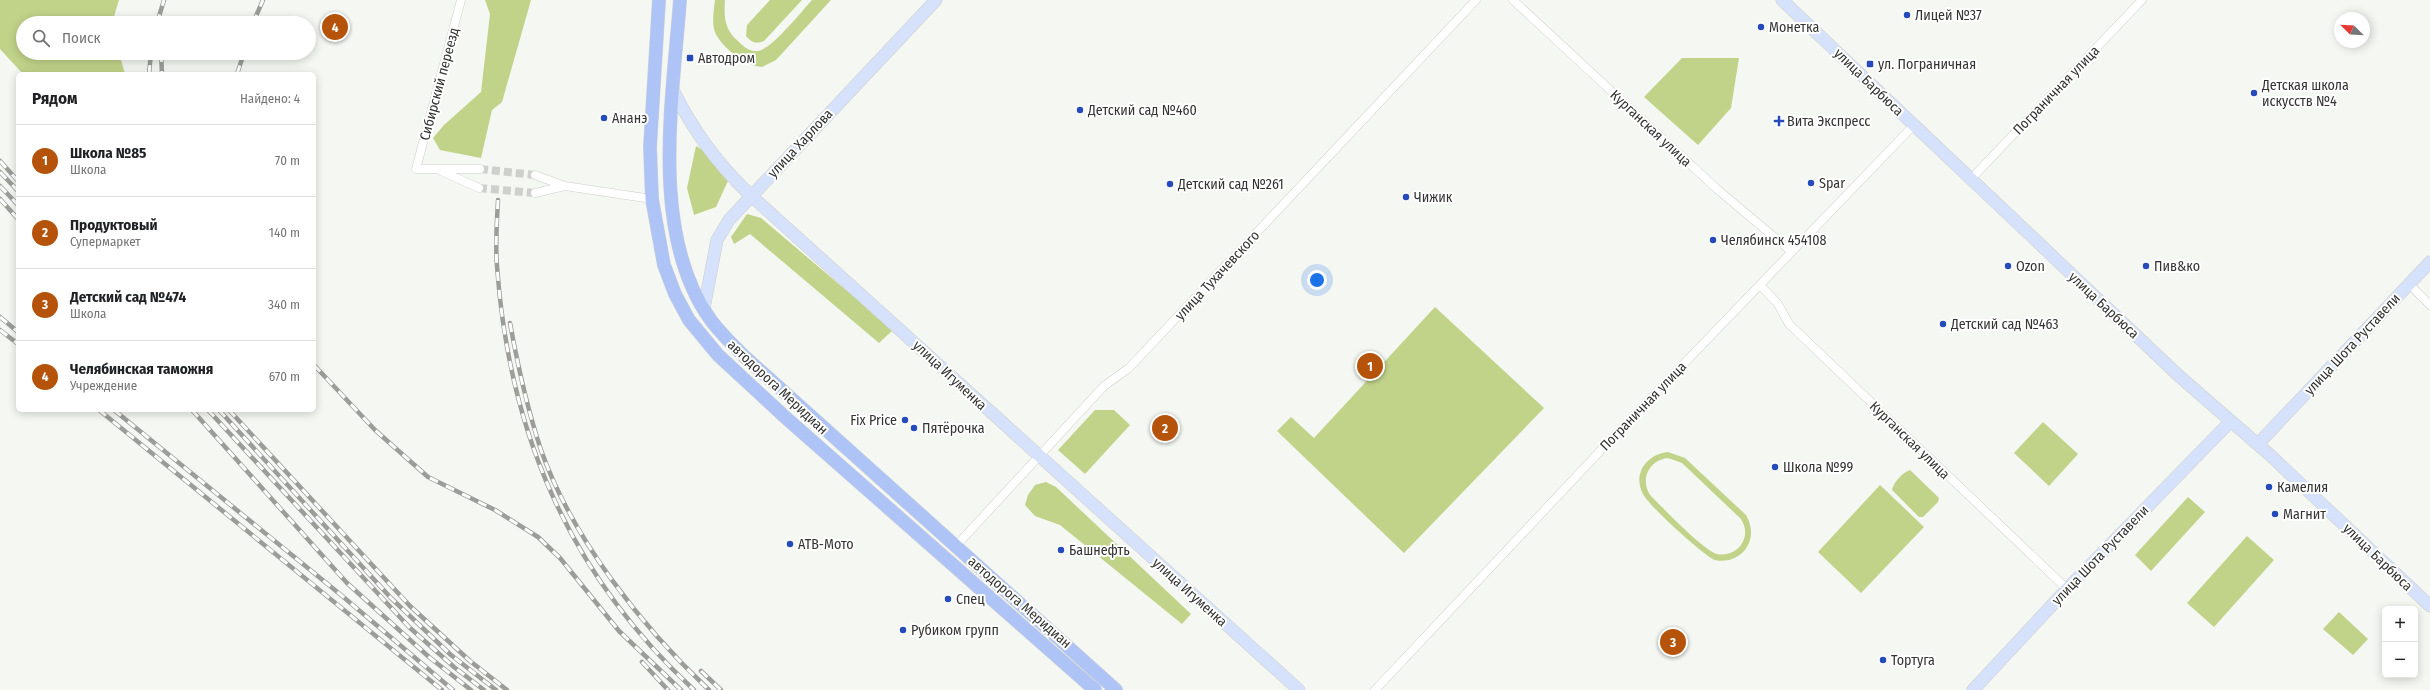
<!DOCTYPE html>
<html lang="ru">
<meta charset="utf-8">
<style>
:root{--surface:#fff;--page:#f6f6f6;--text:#202124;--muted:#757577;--line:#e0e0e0;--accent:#b45309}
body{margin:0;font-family:"Fira Sans Condensed",sans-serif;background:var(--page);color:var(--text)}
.controls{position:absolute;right:12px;bottom:12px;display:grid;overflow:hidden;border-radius:6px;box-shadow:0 2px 10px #0003}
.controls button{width:36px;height:36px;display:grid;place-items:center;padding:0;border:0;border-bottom:1px solid var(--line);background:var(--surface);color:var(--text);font:20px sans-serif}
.compass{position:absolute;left:2334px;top:12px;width:36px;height:36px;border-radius:50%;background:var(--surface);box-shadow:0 2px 10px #0003;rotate:294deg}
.you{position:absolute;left:1317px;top:280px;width:14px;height:14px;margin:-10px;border:3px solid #fff;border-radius:50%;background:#1a73e8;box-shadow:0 0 0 6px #1a73e833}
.badge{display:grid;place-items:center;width:26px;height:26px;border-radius:50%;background:var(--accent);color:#fff;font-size:13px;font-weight:700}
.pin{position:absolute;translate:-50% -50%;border:2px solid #fff;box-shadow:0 1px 4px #0006}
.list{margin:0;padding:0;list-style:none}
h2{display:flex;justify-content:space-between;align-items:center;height:52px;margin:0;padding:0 16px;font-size:17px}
h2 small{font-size:13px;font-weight:400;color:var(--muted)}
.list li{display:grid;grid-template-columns:26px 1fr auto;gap:12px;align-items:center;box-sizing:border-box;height:72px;padding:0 16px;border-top:1px solid var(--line)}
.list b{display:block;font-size:15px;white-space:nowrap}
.list p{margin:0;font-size:13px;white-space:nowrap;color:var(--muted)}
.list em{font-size:13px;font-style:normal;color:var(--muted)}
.icon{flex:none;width:22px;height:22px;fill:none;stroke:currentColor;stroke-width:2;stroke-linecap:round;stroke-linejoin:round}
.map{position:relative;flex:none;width:2430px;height:690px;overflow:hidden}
.search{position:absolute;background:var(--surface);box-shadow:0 2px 10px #0003;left:16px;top:16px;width:300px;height:44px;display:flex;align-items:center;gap:10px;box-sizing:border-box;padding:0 14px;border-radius:22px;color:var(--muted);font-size:15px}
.panel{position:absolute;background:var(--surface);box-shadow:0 2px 10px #0003;left:16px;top:72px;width:300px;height:340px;border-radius:6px}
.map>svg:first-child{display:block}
.green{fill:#c1d389;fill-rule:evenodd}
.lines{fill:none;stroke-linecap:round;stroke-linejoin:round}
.street-tunnel{stroke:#ced0cc;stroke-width:8;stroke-dasharray:8 4;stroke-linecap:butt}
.street-casing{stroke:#cecfca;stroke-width:9}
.secondary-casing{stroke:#cecfca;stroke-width:13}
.primary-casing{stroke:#d2d2d2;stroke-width:14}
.street{stroke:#fff;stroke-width:8}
.secondary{stroke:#d6e2fb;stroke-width:12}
.primary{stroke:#aec4f7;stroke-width:13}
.rail-casing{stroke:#9c9d99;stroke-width:4.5}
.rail{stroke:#fff;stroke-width:3;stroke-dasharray:9;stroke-linecap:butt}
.poi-dot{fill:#254ab9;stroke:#fff;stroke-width:1.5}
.labels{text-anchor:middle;stroke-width:4;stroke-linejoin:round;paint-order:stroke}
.poi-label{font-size:14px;fill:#343432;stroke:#fff;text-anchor:start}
.street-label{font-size:14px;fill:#343432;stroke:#fff}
</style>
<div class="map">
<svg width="2430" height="690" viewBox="0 0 2430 690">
<rect width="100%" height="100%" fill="#f5f7f2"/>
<path class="green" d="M0,0H119L112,23H23V53H119L125,74H23L0,49Z
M485,0H531L502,102L492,110L481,158L440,150L433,138L444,125L481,92L490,14Z
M715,0H725C724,18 724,29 739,42C744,47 750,52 758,51C772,49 801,12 812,0H831L776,60L762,67C745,66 718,45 714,29C712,20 714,9 715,0Z
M770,0H802L764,41C756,44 752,43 746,36L747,25Z
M1682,58H1739L1731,108L1698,145L1644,97Z
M696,146L703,150L728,181L716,207L694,215L687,188Z
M747,214L761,218L893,330L879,343L750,234L734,244L731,237Z
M1435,307L1544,408L1404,553L1277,431L1291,417L1314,438Z
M1095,410H1114L1130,425L1085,474L1058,450Z
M2043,422L2078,454L2049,486L2014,453Z
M1668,452L1685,458L1746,515C1752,525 1753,537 1747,547C1740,558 1727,563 1715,560C1704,556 1648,505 1643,494C1632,474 1647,454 1668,452ZM1668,458L1682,463L1741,519C1746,527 1747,536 1741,545C1736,552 1726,556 1717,554C1704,551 1661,506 1650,495C1640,479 1649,460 1668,458Z
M1910,470L1939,498L1938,502L1923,517H1919L1892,490C1893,483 1903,472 1910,470Z
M1046,482L1056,487L1191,614L1182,624L1060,525L1035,516L1025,505L1028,495L1035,485Z
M1880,485L1924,527L1861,593L1818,552Z
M2188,497L2205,512L2151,571L2135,555Z
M2247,536L2274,560L2214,627L2187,603Z
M2339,612L2368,639L2353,655L2323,629Z"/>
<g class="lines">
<path class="street-tunnel" d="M480,169L535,175
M479,188L535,193"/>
<defs>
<path id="street" d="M461,0L416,169H480
M1513,0L1717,189L1792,252
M441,171L479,188
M535,175L565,186L652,199
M1971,179L2142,0
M535,193L565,186
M2409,284L2430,305
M1760,285L1778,304L1789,324L2067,589
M955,547L1104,386L1129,368L1476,0
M1375,690L1619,431L1914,125"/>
<path id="secondary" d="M1782,0L2179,376L2270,455L2430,606
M674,92C693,130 716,162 747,192L1299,690
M704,308L717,240L729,220L936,0
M2258,444L2430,262
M1973,690L2067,589L2230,422"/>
<path id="primary" d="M659,0L650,147L652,199L664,265L675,294L689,320L718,355L785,417L1095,690
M680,0C673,98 649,233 710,319C720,333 733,345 745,357L1116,690"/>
</defs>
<use href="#street" class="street-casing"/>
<use href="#secondary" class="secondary-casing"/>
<use href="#primary" class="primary-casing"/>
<use href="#street" class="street"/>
<use href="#secondary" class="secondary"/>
<use href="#primary" class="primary"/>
<defs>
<path id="rail" d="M157,23L164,0
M253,23L263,0
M161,53L162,74
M149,74L151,53
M237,74L244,53
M0,161L18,181
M0,172L18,191
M0,186L18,205
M0,199L18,219
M498,200C497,222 495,244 497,266C509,434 570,575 694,690
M0,317L18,332
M510,323C518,367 527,408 541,450C572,538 642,627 709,690
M0,330L18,344
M314,365L375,430L428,477L495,510L538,537L560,558L619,631L681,690
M99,410L442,690
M114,410L341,595L453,690
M192,410L347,583L429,657L471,690
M208,410L409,627L454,667L484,690
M219,410L391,598L451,655L496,690
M229,410L410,606L470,661L507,690
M642,662L668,690
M701,671L721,690"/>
</defs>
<use href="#rail" class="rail-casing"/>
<use href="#rail" class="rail"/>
</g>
<g class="poi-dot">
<circle cx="1907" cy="15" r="4"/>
<circle cx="1761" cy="27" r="4"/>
<rect x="686" y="54" width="8" height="8" rx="2"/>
<rect x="1866" y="60" width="8" height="8" rx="2"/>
<circle cx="2254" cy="93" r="4"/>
<circle cx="1080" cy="110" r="4"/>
<circle cx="604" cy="118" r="4"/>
<path d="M1777 115h4v4h4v4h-4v4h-4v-4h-4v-4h4z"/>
<circle cx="1811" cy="183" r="4"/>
<circle cx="1170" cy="184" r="4"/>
<circle cx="1406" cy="197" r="4"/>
<circle cx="1713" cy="240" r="4"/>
<circle cx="2008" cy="266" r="4"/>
<circle cx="2146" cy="266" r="4"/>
<circle cx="1943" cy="324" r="4"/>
<circle cx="905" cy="420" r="4"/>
<circle cx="914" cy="428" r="4"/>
<circle cx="1775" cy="467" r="4"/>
<circle cx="2269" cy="487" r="4"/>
<circle cx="2275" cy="514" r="4"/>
<circle cx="790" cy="544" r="4"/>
<circle cx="1061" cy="550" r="4"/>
<circle cx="948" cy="599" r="4"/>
<circle cx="903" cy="630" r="4"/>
<circle cx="1883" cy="660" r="4"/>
</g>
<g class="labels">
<g class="poi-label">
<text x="1915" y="20">Лицей №37</text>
<text x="1769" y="32">Монетка</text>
<text x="698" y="63">Автодром</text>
<text x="1878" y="69">ул. Пограничная</text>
<text x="2262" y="90">Детская школа<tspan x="2262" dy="16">искусств №4</tspan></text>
<text x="1088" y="115">Детский сад №460</text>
<text x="612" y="123">Ананэ</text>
<text x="1787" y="126">Вита Экспресс</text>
<text x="1819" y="188">Spar</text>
<text x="1178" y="189">Детский сад №261</text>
<text x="1414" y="202">Чижик</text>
<text x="1721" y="245">Челябинск 454108</text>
<text x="2016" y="271">Ozon</text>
<text x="2154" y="271">Пив&amp;ко</text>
<text x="1951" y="329">Детский сад №463</text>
<text x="897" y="425" text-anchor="end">Fix Price</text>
<text x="922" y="433">Пятёрочка</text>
<text x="1783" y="472">Школа №99</text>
<text x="2277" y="492">Камелия</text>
<text x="2283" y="519">Магнит</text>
<text x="798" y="549">АТВ-Мото</text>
<text x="1069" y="555">Башнефть</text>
<text x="956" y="604">Спец</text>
<text x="911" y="635">Рубиком групп</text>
<text x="1891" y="665">Тортуга</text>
</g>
<g class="street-label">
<text transform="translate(1869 82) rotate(44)" y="5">улица Барбюса</text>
<text transform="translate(439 84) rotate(-75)" y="5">Сибирский переезд</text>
<text transform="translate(2056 90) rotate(-46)" y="5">Пограничная улица</text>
<text transform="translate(1651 128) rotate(43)" y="5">Курганская улица</text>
<text transform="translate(800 143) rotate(-47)" y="5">улица Харлова</text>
<text transform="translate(1217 275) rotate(-47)" y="5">улица Тухачевского</text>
<text transform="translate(2104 305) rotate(43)" y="5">улица Барбюса</text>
<text transform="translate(2352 344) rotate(-47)" y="5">улица Шота Руставели</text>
<text transform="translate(950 375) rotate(43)" y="5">улица Игуменка</text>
<text transform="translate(778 387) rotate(43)" y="5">автодорога Меридиан</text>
<text transform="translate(1643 406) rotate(-46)" y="5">Пограничная улица</text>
<text transform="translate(1910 440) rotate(44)" y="5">Курганская улица</text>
<text transform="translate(2100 555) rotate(-46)" y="5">улица Шота Руставели</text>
<text transform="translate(2378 557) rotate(44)" y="5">улица Барбюса</text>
<text transform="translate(1190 592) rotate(42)" y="5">улица Игуменка</text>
<text transform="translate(1020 602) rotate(41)" y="5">автодорога Меридиан</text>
</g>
</g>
</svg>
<div class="controls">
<button>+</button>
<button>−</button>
</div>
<svg class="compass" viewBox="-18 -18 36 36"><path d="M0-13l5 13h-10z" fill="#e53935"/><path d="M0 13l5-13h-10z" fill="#757577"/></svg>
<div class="you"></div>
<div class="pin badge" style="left:1370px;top:366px">1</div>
<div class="pin badge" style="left:1165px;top:428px">2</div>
<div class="pin badge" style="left:1673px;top:642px">3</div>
<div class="pin badge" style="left:335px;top:27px">4</div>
<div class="search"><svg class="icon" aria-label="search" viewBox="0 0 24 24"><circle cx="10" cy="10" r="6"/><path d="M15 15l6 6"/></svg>Поиск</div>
<section class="panel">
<h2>Рядом<small>Найдено: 4</small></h2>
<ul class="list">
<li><span class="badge">1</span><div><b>Школа №85</b><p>Школа</p></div><em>70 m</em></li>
<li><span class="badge">2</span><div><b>Продуктовый</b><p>Супермаркет</p></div><em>140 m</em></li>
<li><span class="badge">3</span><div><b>Детский сад №474</b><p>Школа</p></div><em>340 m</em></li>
<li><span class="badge">4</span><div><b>Челябинская таможня</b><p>Учреждение</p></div><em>670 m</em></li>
</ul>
</section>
</div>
